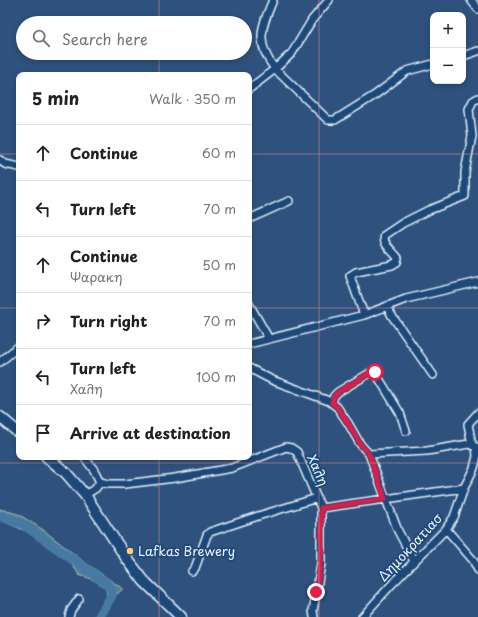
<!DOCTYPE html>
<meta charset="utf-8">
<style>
:root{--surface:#fff;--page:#f6f6f6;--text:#202124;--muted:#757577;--line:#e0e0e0}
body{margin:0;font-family:"Playpen Sans",sans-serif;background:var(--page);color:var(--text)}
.controls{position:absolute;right:12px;top:12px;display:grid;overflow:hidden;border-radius:8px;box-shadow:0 2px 6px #0003}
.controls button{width:36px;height:36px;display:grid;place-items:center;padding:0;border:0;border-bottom:1px solid var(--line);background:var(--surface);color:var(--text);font:20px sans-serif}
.stop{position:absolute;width:12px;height:12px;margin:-9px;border:3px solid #e11d48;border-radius:50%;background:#fff}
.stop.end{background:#e11d48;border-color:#fff;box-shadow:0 1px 4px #0008}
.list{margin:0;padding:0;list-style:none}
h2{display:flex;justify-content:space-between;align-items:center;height:52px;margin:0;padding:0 16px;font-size:17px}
h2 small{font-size:13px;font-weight:400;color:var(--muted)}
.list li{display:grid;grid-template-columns:26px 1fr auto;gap:12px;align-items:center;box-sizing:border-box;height:56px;padding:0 16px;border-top:1px solid var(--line)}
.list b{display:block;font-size:15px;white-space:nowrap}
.list p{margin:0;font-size:13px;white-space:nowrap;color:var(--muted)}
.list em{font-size:13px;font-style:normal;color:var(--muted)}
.icon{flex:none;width:22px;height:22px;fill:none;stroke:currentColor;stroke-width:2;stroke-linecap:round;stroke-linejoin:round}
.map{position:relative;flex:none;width:478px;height:617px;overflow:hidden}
.search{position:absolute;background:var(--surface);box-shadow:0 2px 6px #0003;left:16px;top:16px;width:236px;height:44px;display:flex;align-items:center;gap:10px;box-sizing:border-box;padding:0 14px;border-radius:22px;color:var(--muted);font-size:15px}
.panel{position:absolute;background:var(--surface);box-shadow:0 2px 6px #0003;left:16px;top:72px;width:236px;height:388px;border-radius:8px}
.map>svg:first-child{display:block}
.green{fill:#59828a;stroke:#a0bac1}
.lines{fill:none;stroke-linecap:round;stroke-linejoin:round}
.river{stroke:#467aa3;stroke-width:10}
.minor-casing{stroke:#e8f1f8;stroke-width:10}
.secondary-casing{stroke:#e8f1f8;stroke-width:13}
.minor{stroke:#1f4a7a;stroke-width:7}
.secondary{stroke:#1f4a7a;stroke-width:10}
.route{stroke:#e11d48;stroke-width:5}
.grid{fill:none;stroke:#df8c90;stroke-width:1;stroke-opacity:0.55}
.poi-dot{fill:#ffd166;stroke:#1f4a7a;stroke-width:1.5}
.labels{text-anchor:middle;stroke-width:4;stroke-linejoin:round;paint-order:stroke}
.street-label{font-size:13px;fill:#e8f1f8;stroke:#1f4a7a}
.poi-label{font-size:13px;fill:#e8f1f8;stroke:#1f4a7a;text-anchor:start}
</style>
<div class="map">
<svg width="478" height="617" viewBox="0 0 478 617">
<rect width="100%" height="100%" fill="#2e527d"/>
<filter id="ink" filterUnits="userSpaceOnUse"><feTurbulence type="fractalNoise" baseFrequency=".025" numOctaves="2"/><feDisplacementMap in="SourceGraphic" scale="8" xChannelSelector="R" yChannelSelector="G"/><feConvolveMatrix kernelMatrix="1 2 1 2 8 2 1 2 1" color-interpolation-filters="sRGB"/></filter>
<g filter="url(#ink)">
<path class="green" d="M0,509L18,514L42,529L83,561L123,589L117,594L103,613L101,609L107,598L106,589C98,582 90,577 80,576L71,563L28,532L0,520Z"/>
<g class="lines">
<path class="river" d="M0,516L23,524L106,583L111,589L112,595L99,617"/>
<defs>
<path id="minor" d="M273,0C261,28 255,43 275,69L328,120H335L375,95L407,71L433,64
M471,0L478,9
M463,56L478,51
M249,89L275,69L292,53L312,20L329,0
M0,160L5,164L19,167
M249,219L289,201
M249,304L269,339
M387,306L392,316L433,375
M364,315L350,276L356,272L392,265L397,262L398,258C393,251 381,243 385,235L403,223L429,210L465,196V172L472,136L469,109L473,101L478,98
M249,344L364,315L406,299L478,282
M0,362L19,346
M249,368L272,380L329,401L337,407L348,423L360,444L369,454L398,531L414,561
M332,403L334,396L338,392L370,373L375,372L400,413L406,431
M472,445L468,424L478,413
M84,457L94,470L100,482L96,488L85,495
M100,482L109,484H125L175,478L232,468L286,447L291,448L297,452L321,508V564L313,611L314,617
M321,508L464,488
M446,529L473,560L478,570
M192,571L195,568L207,535L210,532L258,516L317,498
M69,617L71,610L79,599
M362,617L393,583L446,529L454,517L464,488L474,468L477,456L476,447L469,444L427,451L369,454"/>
<path id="secondary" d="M0,417L19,433
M47,457L66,473L85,495L127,559L144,581L181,617"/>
</defs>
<use href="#minor" class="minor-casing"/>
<use href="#secondary" class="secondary-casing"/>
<use href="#minor" class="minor"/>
<use href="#secondary" class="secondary"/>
</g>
</g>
<g class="lines" filter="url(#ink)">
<path class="route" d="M316,592L322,550L321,508L385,499L369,454L360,444L348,423L337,407L332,403L334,396L338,392L370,373L375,372"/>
</g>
<path class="grid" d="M159,0V23M319,0V617M159,53V75M0,154H19M249,154H478M0,308H19M249,308H478M159,457V617M0,463H478"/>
<circle class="poi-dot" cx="130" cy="551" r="4"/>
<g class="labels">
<g class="street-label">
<text transform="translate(318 470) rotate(66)" y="5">Χαλη</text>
<text transform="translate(410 547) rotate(-47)" y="5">Δημοκρατιασ</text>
</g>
<g class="poi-label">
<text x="138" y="556">Lafkas Brewery</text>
</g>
</g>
</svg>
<div class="controls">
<button>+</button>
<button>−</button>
</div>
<div class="stop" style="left:375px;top:372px"></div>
<div class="stop end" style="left:316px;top:592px"></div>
<div class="search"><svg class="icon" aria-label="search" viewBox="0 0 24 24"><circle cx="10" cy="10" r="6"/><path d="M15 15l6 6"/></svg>Search here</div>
<section class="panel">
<h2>5 min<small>Walk · 350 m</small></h2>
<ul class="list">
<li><svg class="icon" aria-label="ahead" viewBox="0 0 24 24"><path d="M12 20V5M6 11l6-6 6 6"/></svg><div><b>Continue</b></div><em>60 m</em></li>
<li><svg class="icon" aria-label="left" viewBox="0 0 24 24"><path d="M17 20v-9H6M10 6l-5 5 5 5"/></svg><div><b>Turn left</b></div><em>70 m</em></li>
<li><svg class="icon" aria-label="ahead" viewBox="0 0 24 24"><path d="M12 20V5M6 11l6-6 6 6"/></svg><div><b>Continue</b><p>Ψαρακη</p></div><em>50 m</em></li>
<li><svg class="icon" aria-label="right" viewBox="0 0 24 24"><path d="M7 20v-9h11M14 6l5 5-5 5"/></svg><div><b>Turn right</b></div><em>70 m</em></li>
<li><svg class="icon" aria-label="left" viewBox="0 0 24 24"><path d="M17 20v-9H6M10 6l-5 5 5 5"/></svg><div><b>Turn left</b><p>Χαλη</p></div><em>100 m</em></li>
<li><svg class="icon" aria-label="arrive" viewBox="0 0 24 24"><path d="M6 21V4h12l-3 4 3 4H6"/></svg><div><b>Arrive at destination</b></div></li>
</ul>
</section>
</div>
